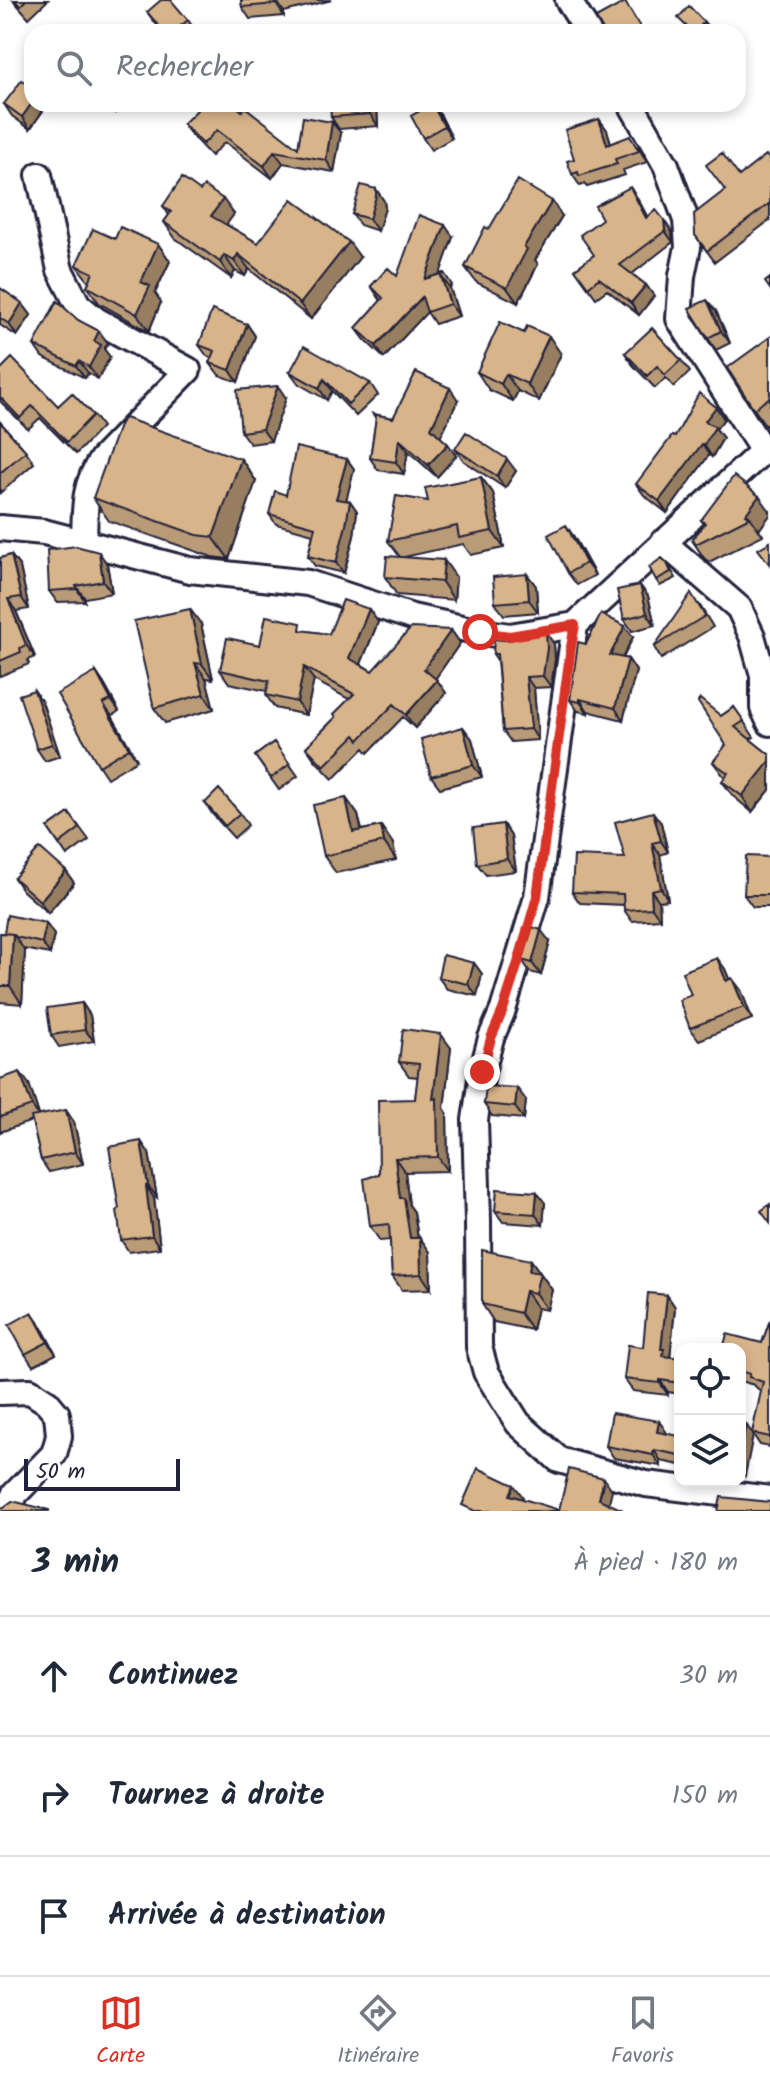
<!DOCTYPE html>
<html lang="fr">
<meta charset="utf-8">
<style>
:root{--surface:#fff;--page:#f2f2f3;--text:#1f2937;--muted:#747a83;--line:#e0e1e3;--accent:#d93025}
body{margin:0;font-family:Kalam,sans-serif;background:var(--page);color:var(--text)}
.controls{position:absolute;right:24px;bottom:24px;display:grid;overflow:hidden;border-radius:16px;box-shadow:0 4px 12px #0003}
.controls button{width:72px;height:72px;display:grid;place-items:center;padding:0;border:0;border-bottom:2px solid var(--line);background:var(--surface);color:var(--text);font:40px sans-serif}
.scale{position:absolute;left:24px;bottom:20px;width:156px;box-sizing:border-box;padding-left:8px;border:4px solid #22223b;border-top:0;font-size:22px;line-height:28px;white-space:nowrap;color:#22223b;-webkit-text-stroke:6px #fff;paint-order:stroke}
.stop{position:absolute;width:24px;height:24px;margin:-18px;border:6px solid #d93025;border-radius:50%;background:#fff}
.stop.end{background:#d93025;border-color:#fff;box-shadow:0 2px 8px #0008}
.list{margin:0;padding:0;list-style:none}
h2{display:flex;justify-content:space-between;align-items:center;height:104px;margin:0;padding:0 32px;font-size:34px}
h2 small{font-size:26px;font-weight:400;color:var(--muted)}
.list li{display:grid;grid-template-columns:52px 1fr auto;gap:24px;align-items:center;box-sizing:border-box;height:120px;padding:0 32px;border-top:2px solid var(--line)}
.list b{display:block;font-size:30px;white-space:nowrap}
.list em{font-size:26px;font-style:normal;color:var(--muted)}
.icon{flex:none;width:44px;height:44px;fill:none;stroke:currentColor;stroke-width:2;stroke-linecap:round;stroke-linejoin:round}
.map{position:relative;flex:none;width:770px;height:1511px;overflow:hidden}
.search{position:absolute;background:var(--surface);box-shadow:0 4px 12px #0003;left:24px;right:24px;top:24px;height:88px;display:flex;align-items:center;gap:20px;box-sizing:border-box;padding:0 28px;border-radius:24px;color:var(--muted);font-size:30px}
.sheet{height:464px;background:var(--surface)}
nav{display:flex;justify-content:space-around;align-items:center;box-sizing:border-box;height:112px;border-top:2px solid var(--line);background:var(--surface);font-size:22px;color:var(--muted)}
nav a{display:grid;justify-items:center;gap:4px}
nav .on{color:var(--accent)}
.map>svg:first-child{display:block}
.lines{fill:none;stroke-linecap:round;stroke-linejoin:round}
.minor-casing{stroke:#22223b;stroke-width:30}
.minor{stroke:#fff;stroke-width:24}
.wall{fill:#ba9b77;stroke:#22223b;stroke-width:2}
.shaded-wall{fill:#977e61;stroke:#22223b;stroke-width:2}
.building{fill:#d8b48a;stroke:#22223b;stroke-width:2}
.route{stroke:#d93025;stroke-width:10}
</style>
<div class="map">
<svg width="770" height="1511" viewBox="0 0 770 1511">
<rect width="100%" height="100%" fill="#fff"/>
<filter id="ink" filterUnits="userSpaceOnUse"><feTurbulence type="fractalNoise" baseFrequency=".0125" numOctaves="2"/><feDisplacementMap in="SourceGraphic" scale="16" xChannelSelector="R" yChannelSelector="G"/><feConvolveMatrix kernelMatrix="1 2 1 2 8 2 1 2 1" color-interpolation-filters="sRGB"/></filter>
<g filter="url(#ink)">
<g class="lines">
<defs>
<path id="minor" d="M568,0L588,32
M631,104L666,165L686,220L688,247L682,276L679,319L763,451
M39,175L60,270L78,305L96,320L188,370L102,459C83,486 85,510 84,541
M0,528L44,532L190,570L308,583L412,617L480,632L510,636L575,625L763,451L770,448
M663,542L739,608L752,636L763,675V708L770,723
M575,625L537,897L503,1010L491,1038L482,1072L475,1120L478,1221L479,1347L486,1372L518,1423L559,1460L646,1484L770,1499
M0,1392L30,1391L47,1402L57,1414L59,1436L54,1454L14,1495L11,1511"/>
</defs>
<use href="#minor" class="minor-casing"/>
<use href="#minor" class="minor"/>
</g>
<path class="wall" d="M13,0H48L29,18Z
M241,0H332L284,12V16L250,19L242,7Z
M147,12L188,20L196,32H162Z
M4,104H46L47,105L30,129L12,116Z
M377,104L378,126L339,129L331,117Z
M432,104L441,116L452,138L431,150L423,138Z
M242,111L298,148L341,133L334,172L283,163L272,178L225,142L211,156L192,136L183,124Z
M599,119L607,130L611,143L638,147L647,162L623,170L625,175L587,187L584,184L580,186L572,174L574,159Z
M770,160V220L715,262L695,235L724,190L739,176Z
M376,189L384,201L385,208L378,231L360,225L352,214Z
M200,191L234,214L226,224L258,243L360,257L311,319L249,269L245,276L235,271L231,278L175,238L164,222L169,215L163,206Z
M638,199L647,217L672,232L673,242L632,274L646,285L654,296L639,315L607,290L596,298L575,269L594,255Z
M562,216L535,260L538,264L518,303L476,282L465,267L489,229Z
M453,237L439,275L444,273L452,285L450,288L459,316L435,324L427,312L384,358L365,340L356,328L381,301L371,286L397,276Z
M115,239L158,244L170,261L155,293L161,302L149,331L99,303L87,286L89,282L76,265Z
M0,288L22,303L31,315L17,336L0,325Z
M716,311L730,343L716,350L708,338Z
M78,320L108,343L104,349L110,357L98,379L88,373L85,378L42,357L34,345Z
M247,324L255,336L238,382L219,375L210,363L212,358L207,356L199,345Z
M770,337V423L766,426L754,409Z
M625,353L681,360L690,372L674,387L666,378L655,388L633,365Z
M561,354L539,401L518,391L513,401L489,390L477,372Z
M0,370L58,406L93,415L102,427L76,454L40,418L28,429L0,401Z
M290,372L370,383L378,395L356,416L332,391L327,400L299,384Z
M286,398L271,441L250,444L241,432Z
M458,400L440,437L448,444L456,456L437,477L408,451L404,474L378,470L370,458L376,419L373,414L393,418Z
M716,407L724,419L716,429L723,438L712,457L709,455L667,513L644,495L636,484Z
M0,422L26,451L34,463L0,493Z
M455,449L516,471L505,488L464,461Z
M241,459L256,481L229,559L212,557L109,521L93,498Z
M347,459L354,469L346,500L350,501L357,511L354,536L344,573L315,566L308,556L313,534L276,524L269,514L286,495Z
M481,477L493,493L504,548L471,555L463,544L404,557L456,577L454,600L397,595L385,577L400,557L388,541L428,501Z
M770,511V515L759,530L763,535L709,562L704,558L692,540L704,524L701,520Z
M574,537L595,575L577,585L568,573Z
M11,555L20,567L29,609L16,611L35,657L28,660L29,664L0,676V558Z
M667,563L676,578L660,586L656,580Z
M107,564L112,593L85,598V601L57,602L49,591Z
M527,574L536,586L538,612L504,615L495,603Z
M648,596L655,625L632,631L624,619Z
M699,604L713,627L661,659L654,647Z
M378,622L361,664L372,671L451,630L460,643L435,679L446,693L415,728L403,717L368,753L364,748L333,779L315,760L306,747L336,717L349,699L314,680L306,715L275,708L266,695L267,691L229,683L220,670L260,645L307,631L329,634Z
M201,624L213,679L206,678L214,709L165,723L154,708Z
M633,637L623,658L628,659L636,671L623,720L588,711V713L578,711L570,700L586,644Z
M554,644L555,659L551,687L534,688L538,740L511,742L503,731L497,660L493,654Z
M96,672L104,684L119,711L112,716L137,760L107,778L99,766Z
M34,690L42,702L60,756L45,761L37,749Z
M734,707L754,737L750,739L770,755V790L752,812L733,796L722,781L725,778L713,762L726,745L721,716Z
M463,727L472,739L482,777L440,788L431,776Z
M274,742L298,776L279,790L255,756Z
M346,798L358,815L362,830L381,826L393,844L396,860L336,873L324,856Z
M205,803L240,813L248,825L234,838L213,815Z
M69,813L89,840L67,856L48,828Z
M661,823L668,852L660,855L668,900L659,901L660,919L632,921L624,910V905L580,903L572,892L625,858Z
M503,824L511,836L516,871L486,875L477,864Z
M770,857V907H753L744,895Z
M66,871L74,883L48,913L22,890L14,878Z
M0,933L54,935L50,954L24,949L25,951L22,1004L0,1002Z
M550,942L541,975L530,972L522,960Z
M717,958L725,969L729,979L741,990L752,1019L699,1040L690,1028L691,995Z
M474,963L482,974L477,996L447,989L438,977Z
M82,1003L90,1015L94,1041L59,1047L51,1035Z
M451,1048L444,1108L447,1113L448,1171L405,1172L409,1205L414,1212L418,1238H420L430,1252L431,1289L402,1290L392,1276L390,1240L380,1241L370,1226L379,1174L415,1099L418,1077L409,1076L399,1062Z
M0,1079L29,1084L39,1115L74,1122L83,1164L49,1172L41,1160L32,1121L0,1132Z
M526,1100L524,1119L492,1116L484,1104Z
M149,1153L157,1197L154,1198L160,1248L129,1252L121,1240L119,1209Z
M545,1203L543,1225L503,1222L495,1211Z
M531,1260L552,1290L547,1310L537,1308L532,1330L494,1322L482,1304Z
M667,1295L675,1307L670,1357L680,1358V1394L668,1392V1395L633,1391L624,1379L643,1347Z
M770,1320V1447L760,1445L752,1433L762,1391L758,1389L754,1385L740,1381V1349L762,1343Z
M40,1324L56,1354L33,1366L25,1354Z
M659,1421L666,1434L680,1436V1465L661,1461V1466L614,1458L606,1446Z"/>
<path class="shaded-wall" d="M276,0L284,12V16L276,4Z
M704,22L709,28L705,32H695Z
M32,103V104H46L47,105L30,129L22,117Z
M108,104H122L115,113Z
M369,104H377L378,126L370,114Z
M432,104L441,116L452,138L444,126Z
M599,119L607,130L615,156L607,145Z
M332,122L341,133L334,172L326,160Z
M274,151L283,163L272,178L264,166Z
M630,187L638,199L654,229L646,218Z
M376,189L384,201L385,208L378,231L369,219Z
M223,199L234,214L222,231L211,216Z
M552,201L562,216L535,260L538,264L518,303L507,288L524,247Z
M664,220L672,232L673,242L665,231Z
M445,225L453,237L434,291L425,279Z
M349,242L360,257L311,319L300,304Z
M158,244L170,261L155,293L161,302L149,331L137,314L141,282Z
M238,254L249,269L245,276L234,261Z
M224,255L235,271L231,278L220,262Z
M441,276L450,288L459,316L450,304Z
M646,285L654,296L639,315L631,303Z
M422,297L430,309L384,358L376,346Z
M707,300L716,311L730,343L721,331Z
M22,303L31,315L17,336L9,324Z
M247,324L255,336L238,382L230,370Z
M99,331L108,343L104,349L110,357L98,379L89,367L94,341Z
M549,336L561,354L539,401L527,384Z
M79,361L88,373L85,378L76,366Z
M506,374L518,391L513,401L501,384Z
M324,379L332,391L327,400L319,388Z
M278,386L286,398L271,441L262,429Z
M450,388L458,400L439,440L431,428Z
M716,407L724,419L716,429L723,438L712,457L704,445L705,421Z
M399,439L408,451L404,474L396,462Z
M448,444L456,456L437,477L428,465Z
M702,444L709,455L667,513L659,501Z
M241,459L256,481L229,559L213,537Z
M347,459L354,469L344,509L336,499Z
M507,459L516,471L505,488L497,476Z
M481,477L493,493L504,548L492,531Z
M759,496L770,511V515L759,530L750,517L746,514Z
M350,501L357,511L354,536L344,573L336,563Z
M566,525L574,537L595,575L586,563Z
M99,552L107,564L112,593L103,581Z
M11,555L20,567L29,609L21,597Z
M444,560L456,577L454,600L442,582Z
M527,574L536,586L538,612L529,600Z
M640,585L648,596L655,625L647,613Z
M76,586L85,598V601L77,589Z
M8,599L16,611L35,657L26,645Z
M190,609L201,624L213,679L202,664Z
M369,609L378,622L358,671L349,658Z
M625,626L633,637L618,666L610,655Z
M451,630L460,643L433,682L424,669Z
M546,632L554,644L555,659L551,687L543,676Z
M628,659L636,671L623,720L615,708Z
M195,663L206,678L214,709L204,694Z
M304,667L314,680L306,715L297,702Z
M96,672L104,684L119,711L111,700Z
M526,677L534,688L538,740L531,729Z
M437,680L446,693L415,728L406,715Z
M34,690L42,702L60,756L52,744Z
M580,699L588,711V713L580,702Z
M103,704L112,716L137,760L129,748Z
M463,727L472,739L482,777L473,765Z
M770,761V790L752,812L742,796Z
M346,798L358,815L365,846L353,832Z
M653,812L661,823L668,852L661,841Z
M503,824L511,836L516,871L507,859Z
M381,826L393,844L396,860L384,842Z
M652,843L660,855L668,900L661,888Z
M66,871L74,883L48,913L40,901Z
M651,890L659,901L660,919L652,908Z
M46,923L54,935L50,954L42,943Z
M541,930L550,942L541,975L532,963Z
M13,934L25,951L22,1004L10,986Z
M717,958L725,969L735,993L726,981Z
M474,963L482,974L477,996L468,984Z
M732,978L741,990L752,1019L744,1007Z
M82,1003L90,1015L94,1041L85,1030Z
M441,1034L451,1048L444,1108L447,1113L448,1171L438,1157L433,1099Z
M20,1072L29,1084L40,1118L32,1106Z
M517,1088L526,1100L524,1119L515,1107Z
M66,1110L74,1122L83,1164L75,1152Z
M141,1141L149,1153L157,1197L148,1186Z
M395,1158L405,1172L409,1205L414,1212L420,1253L410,1238L400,1198Z
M146,1186L154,1198L160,1248L152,1236Z
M537,1192L545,1203L543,1225L535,1214Z
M420,1238L430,1252L431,1289L421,1274Z
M531,1260L552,1290L547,1310L535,1293L529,1271Z
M525,1291L537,1308L532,1330L520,1313Z
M667,1295L675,1307L670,1358L663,1356L661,1349Z
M32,1312L40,1324L56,1354L48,1342Z
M660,1380L668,1392V1395L660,1383Z
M659,1421L667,1433L665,1443L657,1432Z
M746,1424L753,1435L745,1476L740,1468V1451Z
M654,1450L661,1461V1466L653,1455Z
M604,1478L612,1490L607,1511L599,1499Z
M514,1485L523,1497L518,1507L510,1495Z"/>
<path class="building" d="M15,0H26L20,6Z
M161,0H171L188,20L173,32H164L147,12Z
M241,0H276V4L242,7Z
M625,2L643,32H604L596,18Z
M689,6L704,22L695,32H692L678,18Z
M542,26L545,32H525Z
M22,80L32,88V103L22,117L4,104Z
M203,104H234L242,111L245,107L298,148L303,117L332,122L326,160L274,151L264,166L217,130L203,144L183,124Z
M330,104H369L370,114L331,117Z
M432,104L444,126L423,138L411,116Z
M599,119L607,145L630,136L639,151L615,159L617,164L579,176L578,172L572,174L567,161L574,159L565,130Z
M722,153L739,176L766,155L770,160V203L707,251L695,235L694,214L725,190L706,165Z
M182,178L200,191L204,186L223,199L211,216L258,243L292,199L349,242L300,304L238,254L234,261L224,255L220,262L164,222L171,212L163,206Z
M518,180L552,201L524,247L527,249L507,288L465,267L485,227L489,229Z
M361,185L376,189V196L369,219L352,214Z
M630,187L646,218L656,210L664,220L665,231L620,265L646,285L631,303L599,278L588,287L575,269L594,255L580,235L602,219L595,206Z
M419,215L445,225L425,279L444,273L441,276L450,304L427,312L422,297L376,346L356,328L383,298L371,286L388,268L397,276Z
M120,227L158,244L141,282L150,286L137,314L87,286L93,273L76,265L93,229L115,239Z
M770,278V289L765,282Z
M0,288L22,303L9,324L0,318Z
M707,300L721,331L708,338L689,308Z
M57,301L78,320L99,331L94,341L101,345L89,367L79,361L76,366L34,345Z
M212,310L247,324L230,370L210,363L215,351L199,345Z
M500,322L524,333L527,326L549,336L527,384L506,374L501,384L477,372Z
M652,328L681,360L665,375L657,366L647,376L625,353Z
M770,337V397L754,409L727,368Z
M304,346L370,383L348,404L324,379L319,388L290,372Z
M12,358L58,406L72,393L93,415L67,442L32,406L20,418L0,397V370Z
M416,372L450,388L431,428L448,444L428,465L399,439L396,462L370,458L376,417L373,414L393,418Z
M278,386L262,429L241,432L237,390Z
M699,393L716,407L705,421L715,427L704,445L702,444L659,501L636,484L672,436L675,437Z
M125,418L241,459L213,537L197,535L93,498L120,423Z
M0,422L26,451L0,473Z
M466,432L507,459L497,476L455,449Z
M296,447L347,459L336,499L350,501L346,525L336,563L308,556L315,527L269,514L275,491L286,495Z
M734,476L759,496L746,514L750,517L696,544L692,540L705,523L701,520Z
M481,477L492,531L459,538L457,526L388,541L396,496L428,501L425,488Z
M566,525L586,563L568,573L548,535Z
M770,542V565L758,549Z
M76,546L99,552L103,581L76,586L77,589L49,591L47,550Z
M11,555L21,597L8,599L26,645L20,648L21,652L0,661V558Z
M387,556L444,560L442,582L385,577Z
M662,558L667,563L671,572L656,580L649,567Z
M527,574L529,600L495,603L493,577Z
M640,585L647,613L624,619L617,590Z
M691,593L705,616L654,647Z
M343,600L369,609L349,658L372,671L411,628L451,630L424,669L437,680L406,715L394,704L359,740L355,735L324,766L306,747L336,717L334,714L354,694L304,667L297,702L266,695L269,681L220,670L227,638L260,645L266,616L301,623L300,630L329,634Z
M190,609L202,664L195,663L204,694L154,708L134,621Z
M601,614L625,626L610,655L628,659L615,708L580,699V702L570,700L578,642L586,644Z
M546,632L547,648L543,676L526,677L531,729L503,731L497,654H493L494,639L504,640Z
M96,672L111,700L103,704L129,748L99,766L57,694Z
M34,690L52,744L37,749L19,695Z
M700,699L721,716L734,707L744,721L735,727L770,755V761L742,796L722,781L728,773L713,762L726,745L698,702Z
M463,727L473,765L431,776L421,739Z
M274,742L290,764L271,778L255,756Z
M219,789L240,813L225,826L205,803Z
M346,798L353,832L381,826L384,842L324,856L313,805Z
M653,812L661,841L652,843L661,888L651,890L652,908L624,910L623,894L572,892L574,856L625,858L615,822Z
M69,813L80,828L59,844L48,828Z
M503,824L507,859L477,864L473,828Z
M40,848L66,871L40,901L14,878Z
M746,856L770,857V895H744Z
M7,915L46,923L42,943L16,937L13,934L4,933Z
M532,927L541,930L532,963L522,960Z
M0,933L13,934L10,986H0Z
M443,955L474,963L468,984L438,977Z
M717,958L726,981L732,978L744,1007L690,1028L679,1000L691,995L682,972Z
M82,1003L85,1030L51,1035L47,1008Z
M403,1029L441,1034L433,1099L437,1098L438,1157L395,1158L400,1198H404L410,1238H420L421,1274L392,1276L389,1224L370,1226L364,1179L379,1174L378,1100L415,1099L419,1064L399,1062Z
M20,1072L32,1106L0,1117V1079Z
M486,1086L517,1088L515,1107L484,1104Z
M66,1110L75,1152L41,1160L31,1117Z
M141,1141L148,1186H146L152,1236L121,1240L117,1210L119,1209L109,1147Z
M497,1189L537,1192L535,1214L495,1211Z
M770,1204V1223L761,1211Z
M482,1250L531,1260L529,1271L540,1273L535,1293L525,1291L520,1313L482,1304Z
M648,1293L667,1295L661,1349H664L663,1356L680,1358V1383L660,1380V1383L624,1379L628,1345L643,1347Z
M32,1312L48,1342L25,1354L9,1325Z
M770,1320V1437L752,1433L763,1382L749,1377L750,1374L740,1371V1349H723L727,1334L762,1343Z
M612,1413L659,1421L657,1432L680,1436V1455L654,1450L653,1455L606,1446Z
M740,1423L746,1424L740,1451Z
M478,1468L514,1485L510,1495L559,1510L569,1469L604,1478L599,1499L625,1511H475L462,1505Z
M721,1497L770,1502V1511H718Z
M12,1501L49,1510V1511H0V1508L4,1507Z"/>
</g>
<g class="lines" filter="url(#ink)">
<path class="route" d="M480,632L510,636L575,625L571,647L537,897L518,963L503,1010L491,1038L482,1072"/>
</g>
</svg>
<div class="controls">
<button><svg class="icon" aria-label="locate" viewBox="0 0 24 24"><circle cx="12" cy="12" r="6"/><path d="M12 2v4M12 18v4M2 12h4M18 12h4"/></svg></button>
<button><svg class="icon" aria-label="layers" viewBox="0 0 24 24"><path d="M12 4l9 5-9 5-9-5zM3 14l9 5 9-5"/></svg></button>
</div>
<div class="scale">50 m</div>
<div class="stop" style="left:480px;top:632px"></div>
<div class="stop end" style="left:482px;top:1072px"></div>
<div class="search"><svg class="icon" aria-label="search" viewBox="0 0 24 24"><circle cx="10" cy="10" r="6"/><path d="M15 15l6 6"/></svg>Rechercher</div>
</div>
<section class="sheet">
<h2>3 min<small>À pied · 180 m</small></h2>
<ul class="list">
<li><svg class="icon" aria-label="ahead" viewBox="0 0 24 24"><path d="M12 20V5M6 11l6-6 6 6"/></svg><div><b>Continuez</b></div><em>30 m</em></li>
<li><svg class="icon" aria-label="right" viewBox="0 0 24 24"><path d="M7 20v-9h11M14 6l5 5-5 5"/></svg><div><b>Tournez à droite</b></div><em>150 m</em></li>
<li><svg class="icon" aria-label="arrive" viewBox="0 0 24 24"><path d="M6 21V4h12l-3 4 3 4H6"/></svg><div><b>Arrivée à destination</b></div></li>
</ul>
</section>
<nav>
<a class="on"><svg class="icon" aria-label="map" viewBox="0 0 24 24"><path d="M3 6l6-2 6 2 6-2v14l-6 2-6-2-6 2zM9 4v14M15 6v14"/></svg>Carte</a>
<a><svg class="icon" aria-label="directions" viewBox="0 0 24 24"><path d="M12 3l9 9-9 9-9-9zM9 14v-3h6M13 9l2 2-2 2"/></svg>Itinéraire</a>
<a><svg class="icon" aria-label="saved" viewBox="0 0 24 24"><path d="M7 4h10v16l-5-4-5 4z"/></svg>Favoris</a>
</nav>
